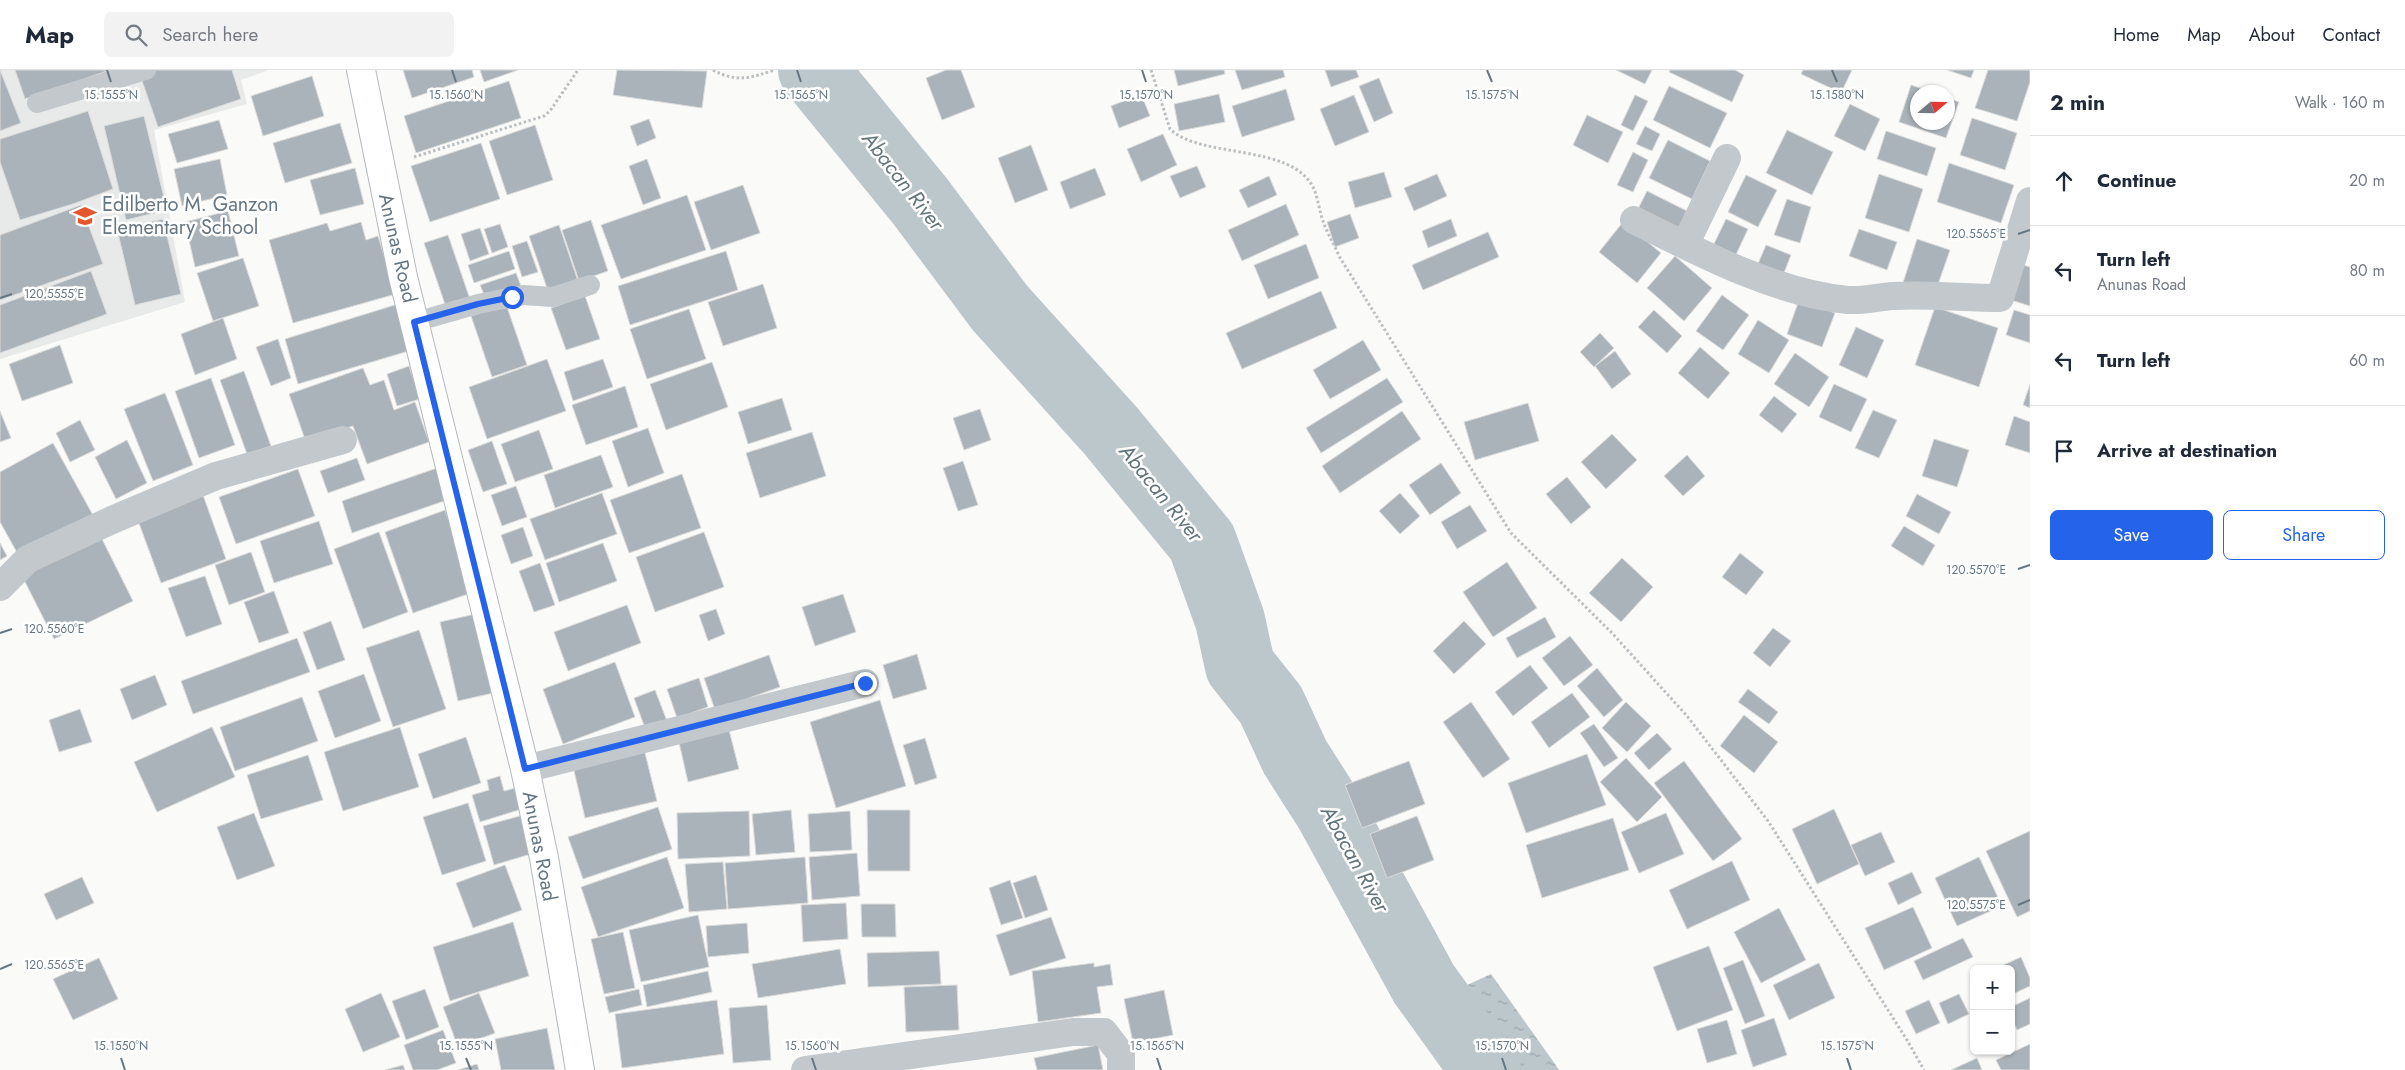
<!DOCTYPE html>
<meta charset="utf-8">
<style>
:root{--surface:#fff;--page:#f2f2f3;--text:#1f2937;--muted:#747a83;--line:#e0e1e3;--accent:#2563eb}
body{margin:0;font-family:Jost,sans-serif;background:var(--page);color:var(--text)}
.controls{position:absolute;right:15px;bottom:15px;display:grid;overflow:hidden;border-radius:8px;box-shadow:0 1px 4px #0004}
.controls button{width:45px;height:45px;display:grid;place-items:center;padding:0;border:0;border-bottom:1px solid var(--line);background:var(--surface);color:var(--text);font:25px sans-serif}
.compass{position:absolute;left:1910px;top:15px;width:45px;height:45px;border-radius:50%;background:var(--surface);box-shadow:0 1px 4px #0004;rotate:70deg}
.stop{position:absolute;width:15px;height:15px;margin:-11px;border:4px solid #2563eb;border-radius:50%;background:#fff}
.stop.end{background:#2563eb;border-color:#fff;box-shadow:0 1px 5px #0008}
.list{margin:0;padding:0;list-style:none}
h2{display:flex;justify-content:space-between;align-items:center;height:65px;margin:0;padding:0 20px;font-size:21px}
h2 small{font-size:16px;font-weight:400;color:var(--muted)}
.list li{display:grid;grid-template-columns:32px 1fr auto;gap:15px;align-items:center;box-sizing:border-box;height:90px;padding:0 20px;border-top:1px solid var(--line)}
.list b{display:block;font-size:19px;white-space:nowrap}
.list p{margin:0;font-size:16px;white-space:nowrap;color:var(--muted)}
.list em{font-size:16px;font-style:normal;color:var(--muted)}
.actions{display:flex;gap:10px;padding:15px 20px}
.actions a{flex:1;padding:11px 0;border:1px solid var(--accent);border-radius:8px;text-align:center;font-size:18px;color:var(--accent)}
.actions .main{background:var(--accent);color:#fff}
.icon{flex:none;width:28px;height:28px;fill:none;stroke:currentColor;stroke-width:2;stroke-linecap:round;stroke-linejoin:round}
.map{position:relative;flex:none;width:2030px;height:1000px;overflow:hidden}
header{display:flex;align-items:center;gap:30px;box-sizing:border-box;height:70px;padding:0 25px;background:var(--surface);border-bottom:1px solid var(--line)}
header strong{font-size:24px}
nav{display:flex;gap:28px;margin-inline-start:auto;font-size:18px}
.search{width:350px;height:45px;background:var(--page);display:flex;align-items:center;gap:12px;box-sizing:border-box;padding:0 18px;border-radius:8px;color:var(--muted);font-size:19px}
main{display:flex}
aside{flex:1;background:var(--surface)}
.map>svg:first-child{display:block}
.built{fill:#e8e9e9}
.water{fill:url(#water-ripples)}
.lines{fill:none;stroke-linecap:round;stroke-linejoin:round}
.river{stroke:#bbc7cb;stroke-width:70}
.building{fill:#aab3b9;stroke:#dcdcda}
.secondary-casing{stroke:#b3babf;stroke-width:30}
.path{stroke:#bbbfc2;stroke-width:3;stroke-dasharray:2.5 2.5;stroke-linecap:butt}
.lane{stroke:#c3c8cc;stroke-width:20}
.street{stroke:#c3c8cc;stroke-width:28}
.secondary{stroke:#fff;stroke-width:28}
.route{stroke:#2563eb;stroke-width:6}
.ticks{fill:none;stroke:#657683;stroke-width:2}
.labels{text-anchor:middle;stroke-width:5;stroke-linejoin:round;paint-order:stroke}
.poi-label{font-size:20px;fill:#657683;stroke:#fff;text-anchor:start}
.street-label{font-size:20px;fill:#657683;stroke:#fff}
.water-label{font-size:21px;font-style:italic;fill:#60757c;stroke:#fff}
.ticks-label{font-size:12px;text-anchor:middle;fill:#657683;stroke:#fff;stroke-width:5;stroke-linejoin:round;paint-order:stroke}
</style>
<header>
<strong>Map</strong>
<div class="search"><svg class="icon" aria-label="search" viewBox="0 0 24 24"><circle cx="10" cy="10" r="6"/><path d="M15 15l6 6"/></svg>Search here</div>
<nav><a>Home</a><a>Map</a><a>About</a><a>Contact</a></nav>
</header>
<main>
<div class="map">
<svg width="2030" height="1000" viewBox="0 0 2030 1000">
<defs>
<pattern id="water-ripples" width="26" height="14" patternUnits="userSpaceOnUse" patternTransform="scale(1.25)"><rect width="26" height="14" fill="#bbc7cb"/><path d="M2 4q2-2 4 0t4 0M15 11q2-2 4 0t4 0" fill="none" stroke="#9ca6aa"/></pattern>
</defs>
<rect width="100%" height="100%" fill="#fafaf8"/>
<path class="built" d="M0,0H269L241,10L247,34L154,60L185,232L0,289Z"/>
<path class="water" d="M1491,904L1555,994L1559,1000H1443L1407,943Z"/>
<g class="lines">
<path class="river" d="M813,0L920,131L1000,238L1111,361L1202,472L1230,550L1240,596L1271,635L1295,687L1330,742L1424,914L1486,1000"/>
</g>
<path class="building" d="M0,0L21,53L0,61Z
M15,0H110L25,29Z
M155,0H232L241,29L158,57L140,5Z
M403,0H472L474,7L412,28Z
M480,0H518L484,12Z
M617,0L707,1L702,38L613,25Z
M946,0H961L975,37L942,50L926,8Z
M1174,0H1224L1225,4L1178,16Z
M1235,0H1283L1285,7L1242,20Z
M1325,0H1356L1359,7L1331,17Z
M1616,0H1652L1645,14Z
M1670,0H1735L1744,5L1732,32L1669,2Z
M1803,0H1852L1841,23L1801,4Z
M1947,0H1974L1971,8Z
M1988,0H2030V12L2017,51L1975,38Z
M312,6L324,46L263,66L251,26Z
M1379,8L1393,43L1374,52L1359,16Z
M509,11L521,48L416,83L404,46Z
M1911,15L1931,22H1918V52H1948V28L1959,32L1946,68L1899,52Z
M1669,16L1727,43L1710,78L1653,50Z
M1286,19L1295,50L1242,67L1232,36Z
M1141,24L1150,46L1119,58L1111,36Z
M1219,24L1225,52L1179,61L1174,34Z
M1354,25L1369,62L1335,76L1320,39Z
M1635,25L1648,31L1633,61L1621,55Z
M1850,34L1880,49L1865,81L1834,66Z
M88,41L113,119L73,134L20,150L0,92V69Z
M1587,45L1623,62L1608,93L1573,75Z
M144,46L167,140L126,150L104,56Z
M1972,48L2017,63L2005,100L1960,85Z
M649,49L656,68L637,76L630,56Z
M219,50L228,79L177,93L168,64Z
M340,53L352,93L285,113L273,73Z
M535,55L553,110L507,125L489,71Z
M1645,56L1660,64L1652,81L1636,74Z
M1787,60L1833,82L1812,125L1766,103Z
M1886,61L1936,78L1927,106L1877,89Z
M1163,64L1177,95L1141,112L1127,79Z
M1668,70L1710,91L1692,129L1649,108Z
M481,73L500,129L430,152L411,96Z
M1031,75L1048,120L1015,133L998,88Z
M1633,82L1648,90L1633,122L1617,115Z
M220,89L227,125L182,136L174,99Z
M647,89L661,128L643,135L629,96Z
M1949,93L2014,115L2001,153L1937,132Z
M1197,96L1206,117L1180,128L1170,106Z
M355,98L364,134L320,145L310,110Z
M1095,98L1106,125L1070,139L1060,112Z
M1384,102L1392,127L1355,138L1348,112Z
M1437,104L1447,126L1414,141L1404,118Z
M1879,104L1923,119L1909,162L1865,148Z
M1746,105L1777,120L1758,157L1728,142Z
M1269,106L1277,125L1248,138L1239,120Z
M743,115L760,163L711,180L694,132Z
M1647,121L1689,142L1680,162L1637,141Z
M687,125L706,180L621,209L601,155Z
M1787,129L1811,137L1800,173L1774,165Z
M1286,134L1299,165L1242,191L1228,160Z
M81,135L103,194L0,230V165Z
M228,141L239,186L195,197L185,152Z
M1350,144L1359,168L1335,177L1327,152Z
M163,149L181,224L135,235L117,159Z
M1451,149L1457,166L1428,178L1422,161Z
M1726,149L1748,159L1734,189L1712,178Z
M591,150L608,201L579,211L562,160Z
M361,152L366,170L378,166L396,224L293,253L269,170L327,153L330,161Z
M1623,152L1661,183L1637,213L1599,182Z
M500,154L508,177L492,183L484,159Z
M559,155L578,211L548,221L529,166Z
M480,158L489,184L470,191L461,164Z
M1859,159L1897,172L1887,200L1849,186Z
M1488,162L1499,187L1423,220L1412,195Z
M448,165L471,232L447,240L424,173Z
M1917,169L1950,180L1934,226L1902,216Z
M527,171L538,202L522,207L512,176Z
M1306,174L1319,208L1268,229L1254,195Z
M1766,175L1791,185L1780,213L1754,203Z
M509,181L515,199L474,213L468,195Z
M726,181L738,220L630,255L618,216Z
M1675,186L1712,218L1684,251L1647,218Z
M243,188L259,236L213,251L197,203Z
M2023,195L2030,197V236L2011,230Z
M91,201L107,244L0,283V235Z
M516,203L521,216L485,227L480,215Z
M763,214L777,258L723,276L708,232Z
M1321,221L1337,258L1242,299L1226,263Z
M1722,225L1749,245L1723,280L1696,261Z
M585,226L600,269L566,280L551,238Z
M1799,230L1835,243L1822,277L1787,264Z
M398,234L412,280L298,314L285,269Z
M506,234L527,295L492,307L471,246Z
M1935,237L1998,258L1979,317L1915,295Z
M689,239L706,289L647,309L630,259Z
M1654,240L1682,266L1667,283L1638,257Z
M2014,240L2030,245V273L2006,265Z
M223,248L237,289L195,305L181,264Z
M1758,250L1789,270L1769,303L1738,284Z
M1856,257L1884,270L1867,308L1839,295Z
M1600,263L1614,278L1594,297L1580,282Z
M278,269L291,308L271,316L256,277Z
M1363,270L1381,300L1330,329L1313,300Z
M60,275L73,313L22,331L9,294Z
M1700,277L1730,303L1708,329L1678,303Z
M1615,281L1631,304L1612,319L1595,296Z
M1795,283L1829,307L1809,337L1774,314Z
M547,289L566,341L487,369L469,317Z
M603,289L613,317L573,331L564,302Z
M712,292L728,337L666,360L650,314Z
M409,296L420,329L397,336L387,304Z
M363,298L370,315L384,310L394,340L415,332L429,372L367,394L353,356L306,372L289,324Z
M244,301L271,376L247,384L220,310Z
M211,308L235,375L199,388L175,321Z
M1387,308L1403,332L1321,383L1306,358Z
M1834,314L1867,329L1851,362L1819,347Z
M2030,314V338L2023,335Z
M625,316L638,357L586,375L572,335Z
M165,323L193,395L153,411L124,339Z
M1774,326L1797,344L1782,363L1759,345Z
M782,328L792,360L748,374L738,342Z
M1528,333L1539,371L1475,390L1464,352Z
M980,339L991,370L964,380L953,348Z
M1873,340L1897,350L1879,388L1855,378Z
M0,341L11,368L0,372Z
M1402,341L1421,369L1340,423L1322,396Z
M2014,346L2030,352V383L2005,375Z
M80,350L95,380L70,392L56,363Z
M648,358L664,403L628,417L612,371Z
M539,360L553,399L515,412L501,374Z
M812,362L826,406L760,428L746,383Z
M1612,364L1637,390L1606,419L1581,392Z
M1934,369L1969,380L1957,417L1922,406Z
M127,370L147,413L116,429L95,387Z
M492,371L507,414L483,422L468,380Z
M53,373L94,447L20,488L0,452V402Z
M601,385L613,417L555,438L544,405Z
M1687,385L1705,406L1683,426L1664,406Z
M357,388L365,410L328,423L320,401Z
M963,391L978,435L958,441L943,398Z
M1441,393L1461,423L1430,445L1409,415Z
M437,398L447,430L352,463L342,431Z
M298,399L315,446L236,474L219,427Z
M682,404L701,458L629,483L610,430Z
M1567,407L1591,437L1571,454L1546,424Z
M516,416L527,447L502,456L491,425Z
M602,423L617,464L545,490L530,449Z
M1400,423L1420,446L1400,464L1379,441Z
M1917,424L1951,442L1939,464L1906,446Z
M203,425L226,489L161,513L137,448Z
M1470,435L1487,461L1457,479L1441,452Z
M445,440L474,522L413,543L385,462Z
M319,451L333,494L274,513L260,471Z
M1904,456L1935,475L1923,496L1891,476Z
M523,457L533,486L511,494L501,465Z
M379,462L408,542L363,559L334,479Z
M704,462L724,517L655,542L636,487Z
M101,467L133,531L54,569L22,506Z
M0,473L7,486L0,490Z
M603,473L617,511L559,532L546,493Z
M251,482L265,522L229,535L215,495Z
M1740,483L1764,502L1746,525L1722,507Z
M1622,488L1653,517L1621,552L1589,523Z
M1507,492L1537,538L1493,567L1463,522Z
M540,493L555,535L534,542L519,501Z
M205,506L222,554L186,567L168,518Z
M274,521L289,563L259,573L244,532Z
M843,524L856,562L815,576L802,537Z
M627,535L641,573L568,601L554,562Z
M716,539L725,564L708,571L699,545Z
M484,542L502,621L458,631L440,552Z
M1545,547L1556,567L1517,588L1506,568Z
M331,551L345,590L317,600L303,562Z
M1464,551L1486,574L1454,604L1433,581Z
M1773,558L1791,571L1770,597L1753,583Z
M419,560L446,639L393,657L366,578Z
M1570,566L1593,595L1564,616L1542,588Z
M297,568L310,602L193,644L181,611Z
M917,584L927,619L893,629L883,595Z
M769,585L780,617L715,640L704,608Z
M615,592L635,647L563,674L543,619Z
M1530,595L1548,618L1513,646L1495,622Z
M1597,598L1623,630L1604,647L1577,616Z
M364,604L381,651L335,668L318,621Z
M155,605L167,635L132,650L120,619Z
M699,608L708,637L677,648L667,619Z
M1748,619L1778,642L1769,654L1738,632Z
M655,620L667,651L645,658L634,628Z
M1572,623L1590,647L1549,678L1531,652Z
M302,627L318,671L235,701L220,657Z
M880,630L906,716L836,738L810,652Z
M1471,632L1510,689L1483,708L1443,652Z
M1626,632L1651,656L1627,682L1602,658Z
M80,639L92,672L59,682L49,650Z
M1744,645L1778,672L1754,703L1720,676Z
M1594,654L1618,688L1604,697L1580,663Z
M728,656L739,699L688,712L678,668Z
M212,657L235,707L157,742L134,692Z
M400,657L419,717L343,741L324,682Z
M1657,663L1672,679L1649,700L1634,683Z
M466,667L481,713L433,729L418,684Z
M925,668L937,708L915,715L903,675Z
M643,675L657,731L585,748L572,692Z
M1587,684L1606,735L1526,763L1508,713Z
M308,685L323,730L261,749L247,705Z
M1626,688L1662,727L1637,752L1600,712Z
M1409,691L1425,734L1362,758L1345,715Z
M1684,691L1742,769L1713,791L1654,713Z
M500,706L504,721L519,717L525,738L480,752L472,725L489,720L487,710Z
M468,733L486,791L442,805L423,747Z
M658,737L672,779L583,809L568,767Z
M1834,739L1859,794L1817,814L1792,759Z
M791,740L795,782L756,785L752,744Z
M867,740H910V801H868Z
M749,741L750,786L678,789L677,743Z
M850,741L852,780L810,782L808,744Z
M254,743L275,796L237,810L217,757Z
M1666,743L1684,784L1639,803L1621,762Z
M527,744L538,782L494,795L483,756Z
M1417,746L1434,790L1387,808L1370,764Z
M1613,748L1629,800L1542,828L1526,775Z
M2030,761V841L2017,847L1986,781Z
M1881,762L1895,792L1865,806L1851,775Z
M857,783L860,826L812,830L809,787Z
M667,787L684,838L598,867L581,817Z
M805,787L808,833L728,839L725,793Z
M1979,787L2002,836L1957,856L1935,808Z
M1732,791L1750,830L1687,859L1669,820Z
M723,792L727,839L689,842L685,794Z
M505,795L522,840L473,858L456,813Z
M1912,802L1922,823L1898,835L1888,813Z
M1036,805L1048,840L1025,848L1013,813Z
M82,807L94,833L56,850L44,824Z
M1010,810L1023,848L1001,855L989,818Z
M846,833L848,869L803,872L801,835Z
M861,834H895L896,867H862Z
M1913,837L1932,878L1884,900L1865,858Z
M1779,838L1806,890L1761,913L1734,862Z
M698,845L709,897L641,912L629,860Z
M1051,847L1066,888L1010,906L996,865Z
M513,852L529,906L450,931L433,877Z
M747,853L749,883L708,887L706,856Z
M623,862L635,918L604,924L591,869Z
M1963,868L1973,887L1923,910L1914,891Z
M1709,876L1733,940L1677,961L1653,897Z
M840,879L846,914L758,928L752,894Z
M939,881L941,914L868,917L867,883Z
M2021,887L2030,908V916L2011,925V899H1995Z
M99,888L118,929L73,950L53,909Z
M1743,890L1765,946L1745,954L1723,898Z
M1094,893V897L1110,894L1113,915L1097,917L1101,943L1038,952L1032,901Z
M1819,893L1835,928L1789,950L1773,915Z
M708,901L712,922L647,937L643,915Z
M957,915L959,960L906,962L904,917Z
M425,919L439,957L406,970L392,931Z
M639,919L642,935L609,943L605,927Z
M1164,920L1173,965L1133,973L1124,929Z
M381,923L400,967L363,982L345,939Z
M479,923L495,963L458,977L443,937Z
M1959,924L1969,944L1948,954L1939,933Z
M2030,928V954L2017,960L2011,946V937Z
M717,930L724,984L622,998L615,944Z
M1929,930L1940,953L1916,964L1905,941Z
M767,935L771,990L733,993L729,938Z
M1774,948L1787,985L1753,997L1741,960Z
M1727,950L1737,984L1707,993L1697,959Z
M547,958L555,1000H501L495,969Z
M443,960L456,993L437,1000H413L404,975Z
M2030,974V1000H2001L1996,990Z
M1098,975L1103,1000H1037L1034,988Z
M1977,988L1982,1000H1951Z
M477,994L479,1000H458Z
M403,995L405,1000H385Z"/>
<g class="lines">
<defs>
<path id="secondary" d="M361,0L403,207L525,699L544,788L580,1000"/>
</defs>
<use href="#secondary" class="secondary-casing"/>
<path class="path" d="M713,0C737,13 751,8 774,0
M1151,0L1170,59C1201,89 1290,73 1313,117C1318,127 1319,140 1323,151C1327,163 1334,174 1339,186L1511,463L1612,563L1687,646L1768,751L1907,970L1924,1000
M414,87L544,46L550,41L578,0"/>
<path class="lane" d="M37,33L146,0
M415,252L478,234L523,225L553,227L590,215"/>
<path class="street" d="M1634,150C1698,182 1775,223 1848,230C1864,231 1877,227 1893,226C1928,224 1965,228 2000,228L2030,131
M1685,175L1727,88
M0,517L28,489L112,450L216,406L343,370
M525,699L865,613
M805,1000L1073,962H1104L1121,984V1000"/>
<use href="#secondary" class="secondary"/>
</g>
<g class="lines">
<path class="route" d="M512,227L478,234L414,252L525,699L865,613"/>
</g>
<path class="ticks" d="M107,0L111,12M452,0L456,12M797,0L801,12M1142,0L1146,12M1487,0L1492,12M1832,0L1837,12M2018,164L2030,160M0,228L12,224M2018,499L2030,495M0,563L12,559M2018,835L2030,830M0,899L12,894M121,988L125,1000M466,988L471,1000M812,988L816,1000M1157,988L1161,1000M1502,988L1506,1000M1847,988L1851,1000"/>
<defs>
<symbol id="school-bare" viewBox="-9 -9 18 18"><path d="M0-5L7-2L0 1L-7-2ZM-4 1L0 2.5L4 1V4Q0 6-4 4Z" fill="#e4572e" stroke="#fff" stroke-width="2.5" paint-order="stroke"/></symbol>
</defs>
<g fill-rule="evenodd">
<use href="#school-bare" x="69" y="130" width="32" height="32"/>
</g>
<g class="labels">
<g class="poi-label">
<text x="102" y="141">Edilberto M. Ganzon<tspan x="102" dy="23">Elementary School</tspan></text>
</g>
<g class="street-label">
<text transform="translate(398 178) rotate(77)" y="7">Anunas Road</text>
<text transform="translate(540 776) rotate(79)" y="7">Anunas Road</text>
</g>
<g class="water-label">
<text transform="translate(903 111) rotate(52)" y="7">Abacan River</text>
<text transform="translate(1161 423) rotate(51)" y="7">Abacan River</text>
<text transform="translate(1355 789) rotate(61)" y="7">Abacan River</text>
</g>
</g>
<g class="ticks-label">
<text x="111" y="29">15.1555°N</text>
<text x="456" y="29">15.1560°N</text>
<text x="801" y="29">15.1565°N</text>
<text x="1146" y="29">15.1570°N</text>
<text x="1837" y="29">15.1580°N</text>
<text x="1492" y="29">15.1575°N</text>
<text x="1976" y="168">120.5565°E</text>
<text x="54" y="228">120.5555°E</text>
<text x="1976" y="504">120.5570°E</text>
<text x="54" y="563">120.5560°E</text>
<text x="1976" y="839">120.5575°E</text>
<text x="54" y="899">120.5565°E</text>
<text x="121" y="980">15.1550°N</text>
<text x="466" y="980">15.1555°N</text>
<text x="812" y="980">15.1560°N</text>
<text x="1157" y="980">15.1565°N</text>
<text x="1502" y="980">15.1570°N</text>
<text x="1847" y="980">15.1575°N</text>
</g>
</svg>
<div class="controls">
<button>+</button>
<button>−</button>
</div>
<svg class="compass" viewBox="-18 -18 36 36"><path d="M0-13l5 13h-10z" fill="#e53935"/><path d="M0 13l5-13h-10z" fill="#747a83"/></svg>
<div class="stop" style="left:512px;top:227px"></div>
<div class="stop end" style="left:865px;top:613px"></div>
</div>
<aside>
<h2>2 min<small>Walk · 160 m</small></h2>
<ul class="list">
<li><svg class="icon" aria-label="ahead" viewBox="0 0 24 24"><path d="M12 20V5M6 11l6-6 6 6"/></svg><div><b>Continue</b></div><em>20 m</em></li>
<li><svg class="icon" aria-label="left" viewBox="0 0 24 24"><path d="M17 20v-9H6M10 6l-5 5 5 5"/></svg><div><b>Turn left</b><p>Anunas Road</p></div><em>80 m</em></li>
<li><svg class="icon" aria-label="left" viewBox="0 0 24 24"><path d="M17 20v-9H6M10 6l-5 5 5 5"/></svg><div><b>Turn left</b></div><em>60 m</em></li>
<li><svg class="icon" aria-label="arrive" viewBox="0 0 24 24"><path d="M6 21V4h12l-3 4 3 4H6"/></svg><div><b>Arrive at destination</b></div></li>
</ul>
<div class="actions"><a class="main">Save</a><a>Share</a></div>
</aside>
</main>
